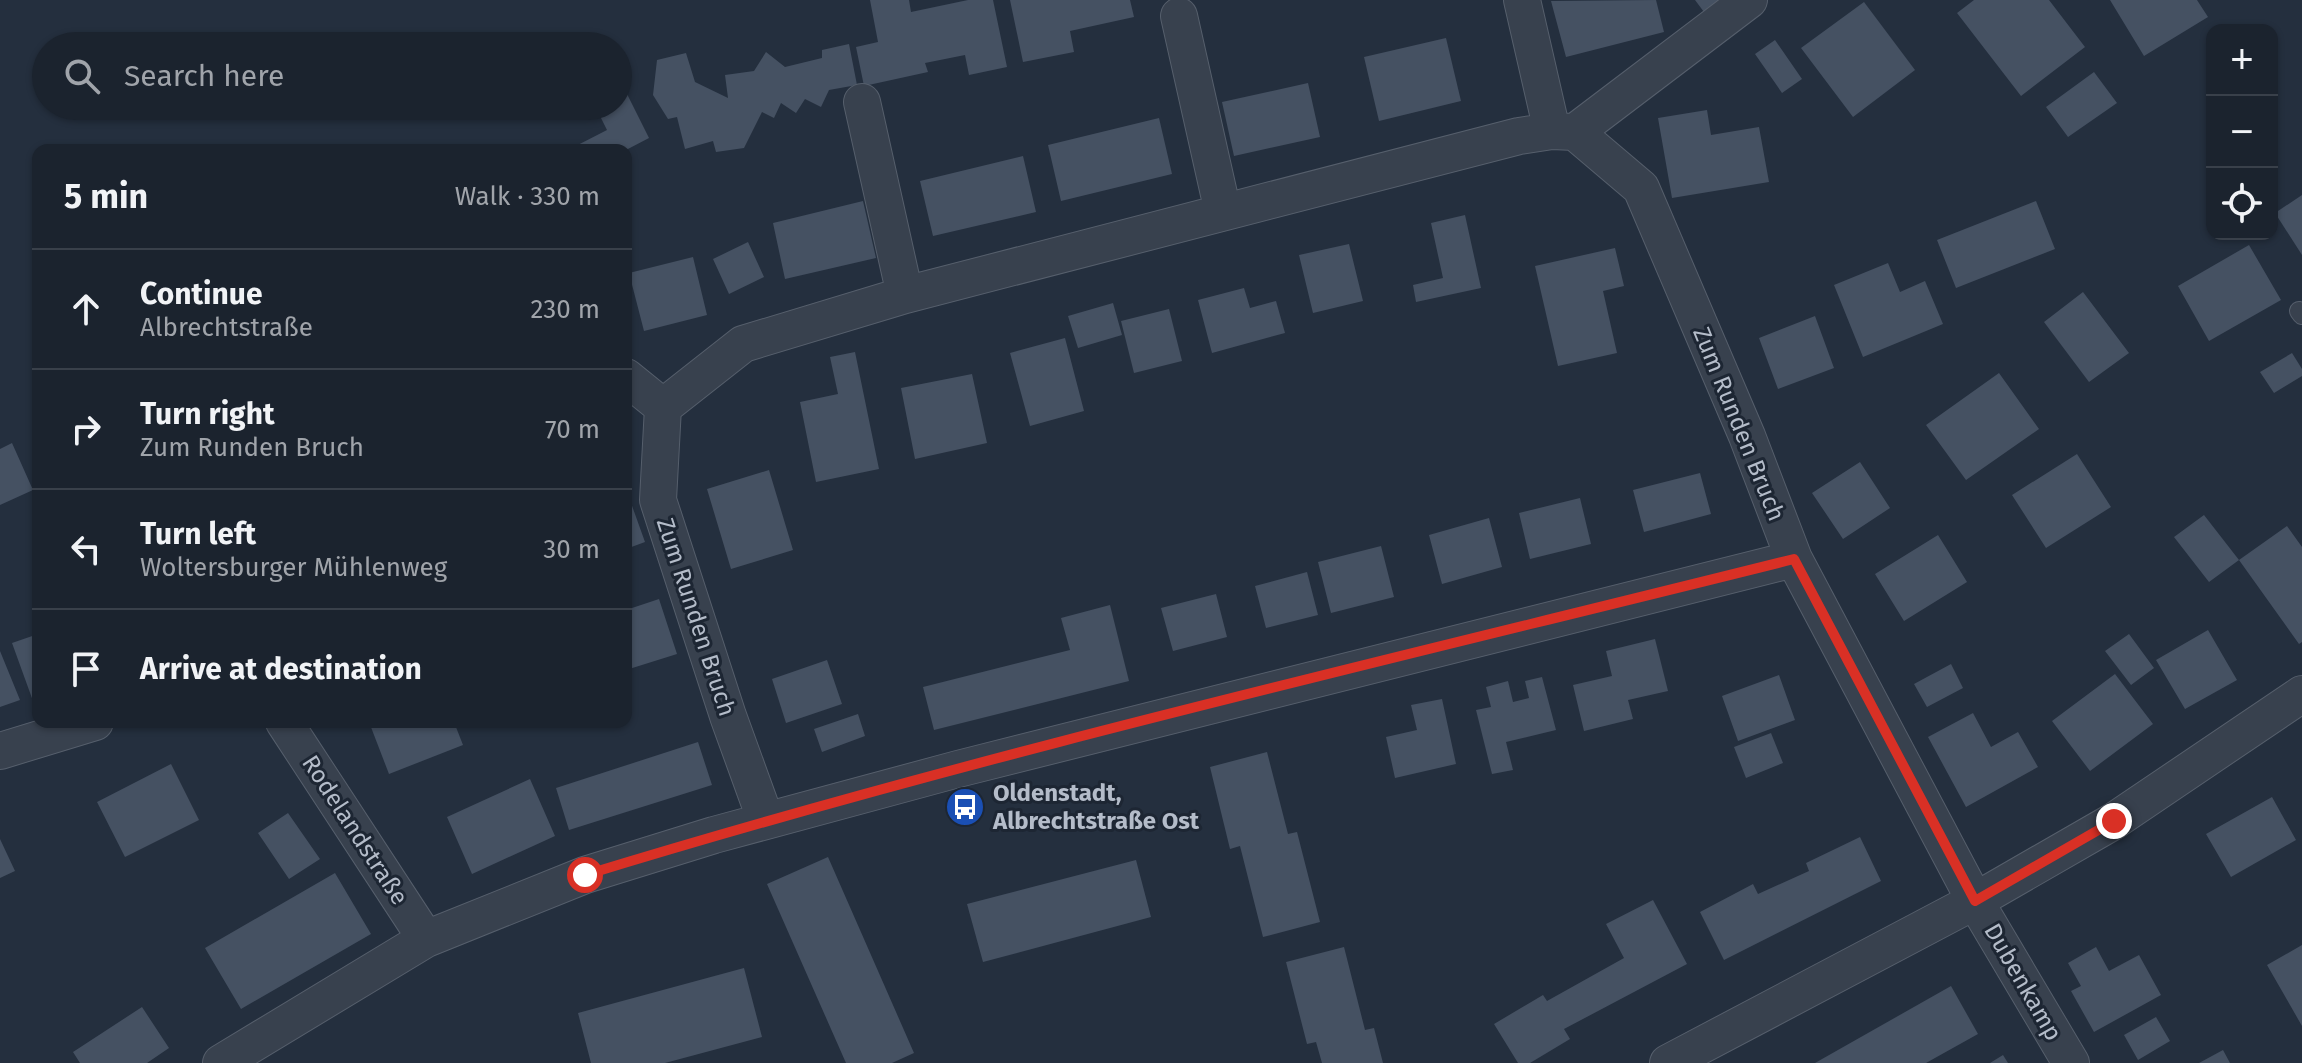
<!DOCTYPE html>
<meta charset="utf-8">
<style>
body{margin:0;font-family:"Fira Sans",sans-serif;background:#282f3a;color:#f1f3f6}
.controls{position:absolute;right:24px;top:24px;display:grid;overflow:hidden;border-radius:16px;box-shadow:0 2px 6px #0004}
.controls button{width:72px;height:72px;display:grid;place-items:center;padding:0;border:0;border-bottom:2px solid #39404a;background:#1b232e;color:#f1f3f6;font:40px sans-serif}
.stop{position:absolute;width:24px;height:24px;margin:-18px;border:6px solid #d93025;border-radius:50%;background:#fff}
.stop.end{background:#d93025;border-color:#fff;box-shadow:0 2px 8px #0008}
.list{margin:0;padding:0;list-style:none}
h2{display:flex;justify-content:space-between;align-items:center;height:104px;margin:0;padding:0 32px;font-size:34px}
h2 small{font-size:26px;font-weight:400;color:#a0a4aa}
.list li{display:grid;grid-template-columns:52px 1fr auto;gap:24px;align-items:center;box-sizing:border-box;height:120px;padding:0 32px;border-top:2px solid #39404a}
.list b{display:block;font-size:30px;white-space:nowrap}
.list p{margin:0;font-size:26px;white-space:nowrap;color:#a0a4aa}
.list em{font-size:26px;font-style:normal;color:#a0a4aa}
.icon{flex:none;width:44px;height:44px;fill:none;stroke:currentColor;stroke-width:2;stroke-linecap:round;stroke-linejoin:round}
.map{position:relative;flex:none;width:2302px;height:1063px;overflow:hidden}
.search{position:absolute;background:#1b232e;box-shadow:0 2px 6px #0004;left:32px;top:32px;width:600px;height:88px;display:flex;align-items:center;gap:20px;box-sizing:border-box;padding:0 28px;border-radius:44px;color:#a0a4aa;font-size:30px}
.panel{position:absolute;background:#1b232e;box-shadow:0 2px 6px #0004;left:32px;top:144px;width:600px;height:584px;border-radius:16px}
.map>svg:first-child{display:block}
</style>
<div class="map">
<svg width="2302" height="1063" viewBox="0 0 2302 1063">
<rect width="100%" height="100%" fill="#242f3e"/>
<path fill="#455162" d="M870 0H909L911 12 968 0H993L1007 67 969 75 965 55 925 63 928 72 864 86 856 47 878 42Z
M1010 0H1130L1134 17 1070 31 1074 52 1023 62Z
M1656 0 1664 32 1566 57 1551 1Z
M1695 0H1721L1704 12Z
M1974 0H2049L2085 47 2021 96 1957 13Z
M2110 0H2197L2208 17 2144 56Z
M1864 2 1915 70 1853 117 1801 48Z
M1446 38 1461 101 1379 121 1364 57Z
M1775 40 1802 79 1782 93 1755 54Z
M849 44 857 85 829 90 821 107 805 99 796 113 781 103 774 118 762 112 744 148 716 152 713 141 685 149 677 117 668 119 653 95 657 60 686 53 695 82 728 98 725 75 754 71 766 52 785 67 822 58V50Z
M2094 72 2117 103 2068 137 2046 107Z
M1308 83 1320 137 1234 156 1222 102Z
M624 88 649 138 626 150H568L607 130 595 106H618V91Z
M1707 110 1711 135 1759 127 1769 182 1672 198 1658 118Z
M1159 118 1172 174 1061 201 1048 145Z
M1023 156 1036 212 933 236 920 181Z
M2302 195V255L2275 213Z
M863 201 876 258 785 279 773 223Z
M2036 201 2055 249 1956 288 1937 240Z
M1465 215 1481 288 1416 302 1413 285 1443 278 1431 223Z
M748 242 764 277 729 294 713 259Z
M1349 244 1363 301 1313 313 1299 255Z
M2249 245 2281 300 2209 341 2178 286Z
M1615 248 1624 286 1603 291 1617 353 1558 366 1535 266Z
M693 257 707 315 644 331 629 273Z
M1888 263 1900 292 1925 281 1943 324 1863 357 1834 285Z
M1244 288 1250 308 1276 301 1285 333 1212 353 1198 300Z
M2083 292 2129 353 2089 382 2044 322Z
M1113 303 1122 335 1078 348 1068 316Z
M1169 309 1182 361 1134 373 1121 321Z
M1815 316 1834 368 1778 389 1759 338Z
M1065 338 1084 411 1030 426 1010 353Z
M855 352 879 469 816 482 800 402 838 394 830 357Z
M2292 353 2302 369V376L2274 393 2260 372Z
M1999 373 2039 429 1966 480 1926 425Z
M972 374 987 443 915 459 901 388Z
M12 443 33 490 0 505V449Z
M2077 454 2111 507 2046 548 2012 495Z
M1860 462 1890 508 1843 539 1812 493Z
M769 470 793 550 731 569 707 489Z
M1700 473 1711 514 1644 532 1633 490Z
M626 489 645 542 626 549Z
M1580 498 1591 544 1530 559 1519 513Z
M2204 515 2239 560 2209 582 2174 537Z
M1489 518 1502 567 1442 584 1429 535Z
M2287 526 2302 547V642L2299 644 2239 560Z
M1938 535 1967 582 1904 621 1875 574Z
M1381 546 1394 597 1331 613 1318 562Z
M1307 572 1318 615 1266 628 1255 586Z
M1216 594 1227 637 1173 651 1161 608Z
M659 599 677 654 626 670V610Z
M1110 605 1129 681 934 730 923 687 1070 650 1061 618Z
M2208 630 2237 680 2185 709 2156 660Z
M38 634V699L33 701 12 643Z
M2129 634 2154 668 2131 685 2105 651Z
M1655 639 1668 691 1628 700 1633 719 1584 731 1573 685 1612 676 1606 651Z
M0 651 20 700 0 707Z
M827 660 842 704 786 723 772 679Z
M1951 664 1963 688 1927 707 1914 684Z
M2115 674 2153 724 2090 771 2052 721Z
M1779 675 1795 720 1738 741 1722 696Z
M1542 677 1556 730 1506 742 1513 770 1492 774 1476 710 1491 707 1486 687 1508 681 1513 702 1529 698 1525 681Z
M1442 699 1456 764 1395 778 1386 737 1417 730 1411 705Z
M1973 713 1991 747 2018 732 2038 767 1966 807 1928 737Z
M858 714 865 736 822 752 814 729Z
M369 722H454L463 745 389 774Z
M1771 733 1783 763 1746 778 1734 747Z
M698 742 712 785 569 830 556 788Z
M1267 752 1288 834 1297 832 1320 922 1263 937 1240 846 1230 849 1210 767Z
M171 764 199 820 125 857 97 802Z
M530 779 555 836 472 874 447 817Z
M2272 797 2296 840 2231 877 2206 834Z
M288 813 320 859 289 879 258 833Z
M1860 837 1881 881 1724 960 1700 912 1753 884 1758 894 1809 871 1806 863Z
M0 839 15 871 0 878Z
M828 857 914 1053 892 1063H846L767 884Z
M1136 860 1151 917 983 962 967 904Z
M335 873 371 934 241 1009 205 948Z
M1653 900 1687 964 1564 1029 1570 1039 1530 1063H1518L1494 1024 1543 995 1547 1001 1624 958 1606 924Z
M2302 945V1026L2267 965Z
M1344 947 1365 1030 1374 1028 1383 1063H1322L1316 1042 1307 1044 1286 962Z
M2096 947 2109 971 2139 955 2161 995 2094 1032 2071 991 2081 986 2068 963Z
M744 968 762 1037 665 1063H591L578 1013Z
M1951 986 1978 1034 1926 1063H1815Z
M142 1007 169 1048 147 1063H80L73 1052Z
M2156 1017 2170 1041 2138 1060 2124 1035Z
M2223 1050 2230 1063H2199Z
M2003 1055 2008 1063H1990Z"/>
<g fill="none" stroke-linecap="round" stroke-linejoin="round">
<defs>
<path id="lane" d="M2299 311 2302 315"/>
<path id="street" d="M1522 0 1552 131
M1179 16 1223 212
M862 102 905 295
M1575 132 1749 0
M626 377 663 407
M284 722 426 939
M0 751 95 722
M766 821 728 716 658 500 663 407 743 344 905 295 1519 136 1552 131 1575 132 1641 188 1747 436 1794 559 1975 901 2071 1063
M221 1063 426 939 585 875 714 835 958 769 1794 559
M1668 1063 1975 901 2114 821 2302 694"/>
</defs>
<use href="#lane" stroke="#565f6c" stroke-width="20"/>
<use href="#street" stroke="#565f6c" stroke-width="38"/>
<use href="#lane" stroke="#38414e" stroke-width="18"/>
<use href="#street" stroke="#38414e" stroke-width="36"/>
</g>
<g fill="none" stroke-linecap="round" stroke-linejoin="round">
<path stroke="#d93025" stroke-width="10" d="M585 875C983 753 1390 660 1794 559L1975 901 2114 821"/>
</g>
<defs>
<symbol id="bus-disc" viewBox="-11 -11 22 22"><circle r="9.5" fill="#1a4fb4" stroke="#1d2633"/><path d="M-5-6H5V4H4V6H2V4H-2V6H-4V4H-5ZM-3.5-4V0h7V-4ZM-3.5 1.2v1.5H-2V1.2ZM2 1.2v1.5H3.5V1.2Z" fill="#fff"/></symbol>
</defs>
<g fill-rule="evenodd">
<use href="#bus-disc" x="943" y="785" width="44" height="44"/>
</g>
<g text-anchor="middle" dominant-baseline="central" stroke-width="6" stroke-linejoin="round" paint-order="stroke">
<g font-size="24" fill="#b4bcc9" stroke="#1d2633">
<text transform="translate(1739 424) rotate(68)">Zum Runden Bruch</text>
<text transform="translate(696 617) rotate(72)">Zum Runden Bruch</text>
<text transform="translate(355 830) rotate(57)">Rodelandstraße</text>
<text transform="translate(2023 982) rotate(60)">Dubenkamp</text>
</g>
<g font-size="24" font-weight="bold" fill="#b4bcc9" stroke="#1d2633" text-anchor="start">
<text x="993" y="793">Oldenstadt,<tspan x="993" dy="28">Albrechtstraße Ost</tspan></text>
</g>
</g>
</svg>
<div class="controls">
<button>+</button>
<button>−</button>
<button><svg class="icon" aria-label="locate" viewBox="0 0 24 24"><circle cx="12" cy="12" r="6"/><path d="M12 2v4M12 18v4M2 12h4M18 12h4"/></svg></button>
</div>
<div class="stop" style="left:585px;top:875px"></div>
<div class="stop end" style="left:2114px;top:821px"></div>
<div class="search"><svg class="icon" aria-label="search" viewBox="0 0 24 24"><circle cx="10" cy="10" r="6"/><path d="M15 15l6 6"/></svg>Search here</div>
<section class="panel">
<h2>5 min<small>Walk · 330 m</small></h2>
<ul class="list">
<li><svg class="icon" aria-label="ahead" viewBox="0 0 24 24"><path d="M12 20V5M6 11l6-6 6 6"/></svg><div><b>Continue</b><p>Albrechtstraße</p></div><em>230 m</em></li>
<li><svg class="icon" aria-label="right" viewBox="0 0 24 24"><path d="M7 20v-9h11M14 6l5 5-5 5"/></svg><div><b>Turn right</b><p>Zum Runden Bruch</p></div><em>70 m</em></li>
<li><svg class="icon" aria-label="left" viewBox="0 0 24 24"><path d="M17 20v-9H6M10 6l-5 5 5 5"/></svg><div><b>Turn left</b><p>Woltersburger Mühlenweg</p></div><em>30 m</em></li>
<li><svg class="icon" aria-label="arrive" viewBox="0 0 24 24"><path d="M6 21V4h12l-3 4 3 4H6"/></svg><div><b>Arrive at destination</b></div></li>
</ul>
</section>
</div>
